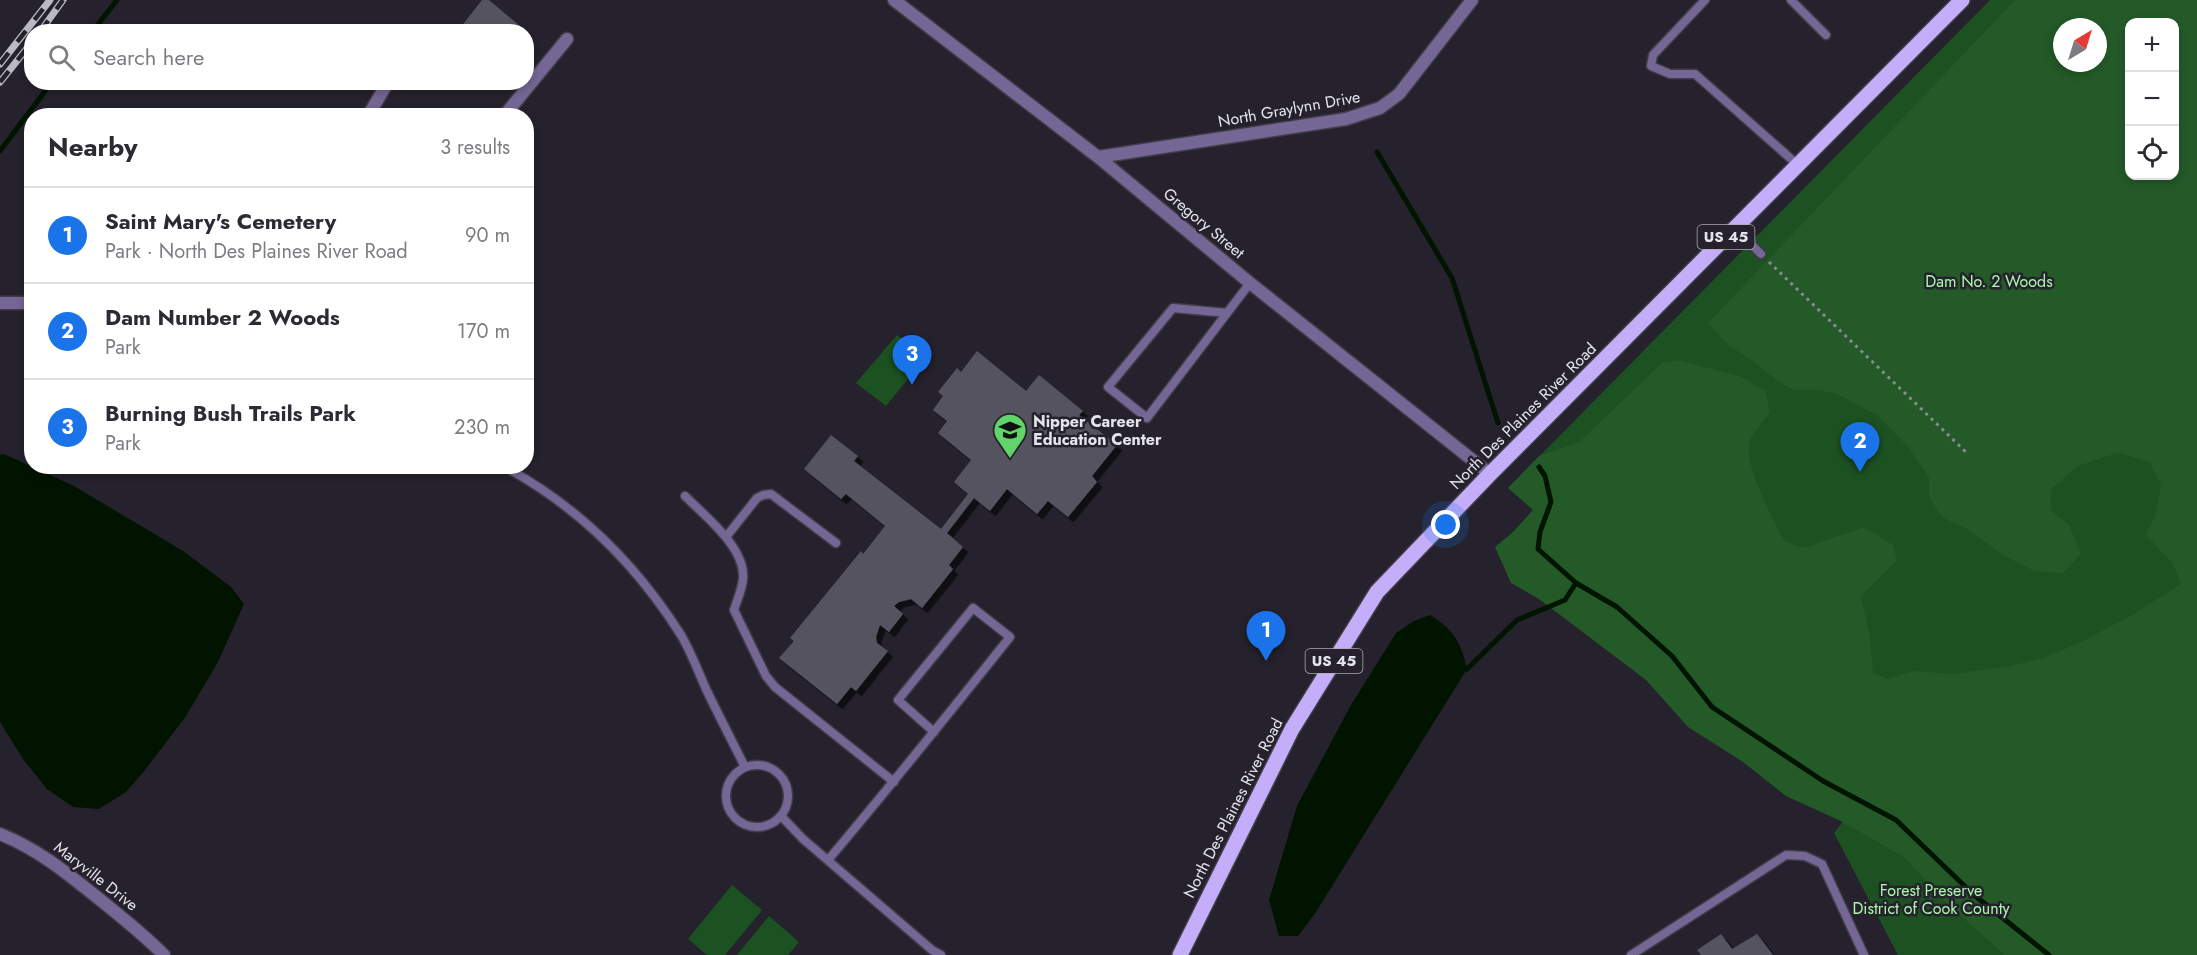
<!DOCTYPE html>
<meta charset="utf-8">
<style>
body{margin:0;font-family:Jost,sans-serif;background:#f7f7f7;color:#2b2b33}
.controls{position:absolute;right:18px;top:18px;display:grid;overflow:hidden;border-radius:12px;box-shadow:0 3px 9px #0003}
.controls button{width:54px;height:54px;display:grid;place-items:center;padding:0;border:0;border-bottom:2px solid #e1e1e2;background:#fff;color:#2b2b33;font:30px sans-serif}
.compass{position:absolute;left:2053px;top:18px;width:54px;height:54px;border-radius:50%;background:#fff;box-shadow:0 3px 9px #0003;rotate:38deg}
.you{position:absolute;left:1446px;top:525px;width:21px;height:21px;margin:-15px;border:4px solid #fff;border-radius:50%;background:#1a73e8;box-shadow:0 0 0 9px #1a73e833}
.badge{display:grid;place-items:center;width:39px;height:39px;border-radius:50%;background:#1a73e8;color:#fff;font-size:20px;font-weight:700}
.pin{position:absolute;translate:-50% -50px;filter:drop-shadow(0 2px 3px #0008)}
.pin::after{content:'';position:absolute;top:32px;width:21px;height:18px;background:inherit;clip-path:polygon(0 0,100% 0,50% 100%)}
.list{margin:0;padding:0;list-style:none}
h2{display:flex;justify-content:space-between;align-items:center;height:78px;margin:0;padding:0 24px;font-size:26px}
h2 small{font-size:20px;font-weight:400;color:#7c7c81}
.list li{display:grid;grid-template-columns:39px 1fr auto;gap:18px;align-items:center;box-sizing:border-box;height:96px;padding:0 24px;border-top:2px solid #e1e1e2}
.list b{display:block;font-size:22px;white-space:nowrap}
.list p{margin:0;font-size:20px;white-space:nowrap;color:#7c7c81}
.list em{font-size:20px;font-style:normal;color:#7c7c81}
.icon{flex:none;width:33px;height:33px;fill:none;stroke:currentColor;stroke-width:2;stroke-linecap:round;stroke-linejoin:round}
.map{position:relative;flex:none;width:2197px;height:955px;overflow:hidden}
.search{position:absolute;background:#fff;box-shadow:0 3px 9px #0003;left:24px;top:24px;width:510px;height:66px;display:flex;align-items:center;gap:15px;box-sizing:border-box;padding:0 21px;border-radius:24px;color:#7c7c81;font-size:22px}
.panel{position:absolute;background:#fff;box-shadow:0 3px 9px #0003;left:24px;top:108px;width:510px;height:366px;border-radius:24px}
.map>svg:first-child{display:block}
</style>
<div class="map">
<svg width="2197" height="955" viewBox="0 0 2197 955">
<defs>
<filter id="shadow"><feDropShadow dx="5.5" dy="5.5" stdDeviation="0" flood-color="#0009"/></filter>
</defs>
<rect width="100%" height="100%" fill="#25222d"/>
<path fill="#1c5121" fill-rule="evenodd" d="M1990 0H2197V955H1898L1834 833 1873 784 1508 488ZM2130 22H2174V176H2130ZM2062 27H2098V63H2062Z
M897 335 925 358 886 406 856 383Z
M732 885 762 910 725 955H707L688 939Z
M769 916 799 942 788 955H737Z"/>
<path fill="#235a28" fill-rule="evenodd" d="M2015 0H2197V955H2005L1944 901 1905 858 1843 822 1786 796 1743 762 1688 727 1646 680 1539 599 1511 583 1495 547 1512 533 1533 510 1508 488 1539 456 1579 442 1662 363 1678 360 1742 377 1765 391 1770 412C1765 420 1751 435 1749 443 1744 464 1774 522 1784 541L1804 548 1865 527 1893 545 1897 560 1861 597 1870 637 1873 673 1887 679 1915 671 1953 674 2010 666 2043 658 2079 643 2132 615 2181 584 2173 564 2145 534 2155 517 2161 485 2150 462 2117 453 2078 466 2051 489V511L2069 525 2081 554 2063 573 2034 571 2003 555 1966 528 1943 518 1929 497V477L1907 446 1878 416 1837 394 1818 390H1793L1780 383 1753 361 1728 345 1708 323ZM2130 22H2174V176H2130ZM2062 27H2098V63H2062Z"/>
<path fill="#001400" d="M4 454 74 486 183 551 231 587 244 604 218 662 186 716 145 770 126 792 99 809 73 807 47 789 23 759 0 722V455Z
M1430 615C1454 630 1461 642 1467 669L1316 912 1298 936H1279L1269 900 1297 806 1351 705 1396 633 1414 621Z"/>
<g fill="none" stroke-linecap="round" stroke-linejoin="round">
<path stroke="#001400" stroke-width="5" d="M92 32 117 0
M0 151 52 82
M1377 152 1452 278 1498 423
M1539 467 1545 476 1551 502 1540 532 1538 549 1576 583 1617 607 1672 656 1712 707 1823 781 1896 820 1974 895 2049 955
M1467 669 1517 620 1565 600 1576 583"/>
</g>
<path fill="#565360" filter="url(#shadow)" d="M482 0H489L527 32H457Z
M977 351 1026 391 1039 375 1083 411 1079 415 1117 445 1092 476 1097 482 1068 517 1048 501 1037 514 1007 489 990 511 974 498 947 533 963 547 949 565 953 569 922 608 911 599 899 602 894 606 903 614 889 632 880 625 876 637 877 643 888 651 856 691 851 687 837 704 779 658 794 641 790 638 861 551 863 554 885 526 846 494 841 499 804 469 831 435 858 456 854 461 941 529 968 494 954 482 971 460 938 433 947 421 933 410 943 396 938 392 957 368 961 372Z
M1721 934 1732 949 1757 934 1773 955H1701L1697 950Z"/>
<g fill="none" stroke-linecap="round" stroke-linejoin="round">
<defs>
<path id="lane" d="M1705 0 1653 55 1651 66 1670 74H1695L1798 165
M1791 0 1826 35
M1735 228 1761 254
M1227 313 1173 308 1108 387 1147 418 1250 283
M503 466C578 506 636 564 681 635 691 652 698 671 706 689 719 716 732 741 745 767
M685 496C705 516 746 548 743 579 742 590 737 600 734 610L766 676 775 687 894 782
M726 537 757 498 763 495 771 494 836 543
M726 796a31 31 0 1 1 62 0a31 31 0 1 1-62 0Z
M781 816 803 839 932 950 941 955
M828 860C890 787 950 712 1010 637L973 608 898 700 934 732
M1631 955 1786 855 1805 856 1822 864 1864 955"/>
<path id="street" d="M894 0 1098 157 1250 283 1490 474
M368 116 388 82
M504 116 567 39
M1098 157 1346 119 1380 108 1399 94 1472 0
M0 303H32
M0 834C37 849 63 870 93 894 118 914 142 933 164 955"/>
<path id="primary" d="M1180 955 1292 729 1377 592 1490 474 1962 0"/>
</defs>
<use href="#lane" stroke="#403d48" stroke-width="11"/>
<use href="#street" stroke="#403d48" stroke-width="15"/>
<use href="#primary" stroke="#403d48" stroke-width="18"/>
<path stroke="#8b8992" stroke-width="3" stroke-dasharray="3 4.5" stroke-linecap="butt" d="M1769 262 1968 454"/>
<use href="#lane" stroke="#746795" stroke-width="8"/>
<use href="#street" stroke="#746795" stroke-width="12"/>
<use href="#primary" stroke="#c4aef9" stroke-width="15"/>
<defs>
<path id="rail" d="M40 32 63 0
M0 64 50 0
M0 82 32 42"/>
</defs>
<use href="#rail" stroke="#bbbac2" stroke-width="7"/>
<use href="#rail" stroke="#25222d" stroke-width="4.5" stroke-dasharray="14" stroke-linecap="butt"/>
</g>
<defs>
<symbol id="school-pin" viewBox="-11 -11 22 30"><path d="M0 17L-7.5 6A9.5 9.5 0 1 1 7.5 6Z" fill="#60d56a" stroke="#25222d"/><path d="M0-5L7-2L0 1L-7-2ZM-4 1L0 2.5L4 1V4Q0 6-4 4Z" fill="#111"/></symbol>
</defs>
<g fill-rule="evenodd">
<use href="#school-pin" x="991" y="411" width="38" height="52"/>
</g>
<g text-anchor="middle" dominant-baseline="central" stroke-width="5" stroke-linejoin="round" paint-order="stroke">
<g fill="#25222d" stroke="#abaab2" stroke-width="1.5">
<rect x="1697.5" y="225" width="57" height="24" rx="4.5"/>
<rect x="1305.5" y="649" width="57" height="24" rx="4.5"/>
</g>
<g font-size="15" font-weight="bold" fill="#e5e4eb">
<text x="1726" y="237">US 45</text>
<text x="1334" y="661">US 45</text>
</g>
<g font-size="16" fill="#e5e4eb" stroke="#25222d">
<text transform="translate(1289 109) rotate(-10)">North Graylynn Drive</text>
<text transform="translate(1204 223) rotate(40)">Gregory Street</text>
<text transform="translate(1523 416) rotate(-45)">North Des Plaines River Road</text>
<text transform="translate(1233 808) rotate(-63)">North Des Plaines River Road</text>
<text transform="translate(96 876) rotate(38)">Maryville Drive</text>
</g>
<g font-size="16" fill="#aaf8ac" stroke="#25222d">
<text x="1989" y="281">Dam No. 2 Woods</text>
<text x="1931" y="890">Forest Preserve<tspan x="1931" dy="18">District of Cook County</tspan></text>
</g>
<g font-size="16" font-weight="bold" fill="#e5e4eb" stroke="#25222d" text-anchor="start">
<text x="1033" y="421">Nipper Career<tspan x="1033" dy="18">Education Center</tspan></text>
</g>
</g>
</svg>
<div class="controls">
<button>+</button>
<button>−</button>
<button><svg class="icon" aria-label="locate" viewBox="0 0 24 24"><circle cx="12" cy="12" r="6"/><path d="M12 2v4M12 18v4M2 12h4M18 12h4"/></svg></button>
</div>
<svg class="compass" viewBox="-18 -18 36 36"><path d="M0-13l5 13h-10z" fill="#e53935"/><path d="M0 13l5-13h-10z" fill="#7c7c81"/></svg>
<div class="you"></div>
<div class="pin badge" style="left:1266px;top:661px">1</div>
<div class="pin badge" style="left:1860px;top:472px">2</div>
<div class="pin badge" style="left:912px;top:385px">3</div>
<div class="search"><svg class="icon" aria-label="search" viewBox="0 0 24 24"><circle cx="10" cy="10" r="6"/><path d="M15 15l6 6"/></svg>Search here</div>
<section class="panel">
<h2>Nearby<small>3 results</small></h2>
<ul class="list">
<li><span class="badge">1</span><div><b>Saint Mary's Cemetery</b><p>Park · North Des Plaines River Road</p></div><em>90 m</em></li>
<li><span class="badge">2</span><div><b>Dam Number 2 Woods</b><p>Park</p></div><em>170 m</em></li>
<li><span class="badge">3</span><div><b>Burning Bush Trails Park</b><p>Park</p></div><em>230 m</em></li>
</ul>
</section>
</div>
